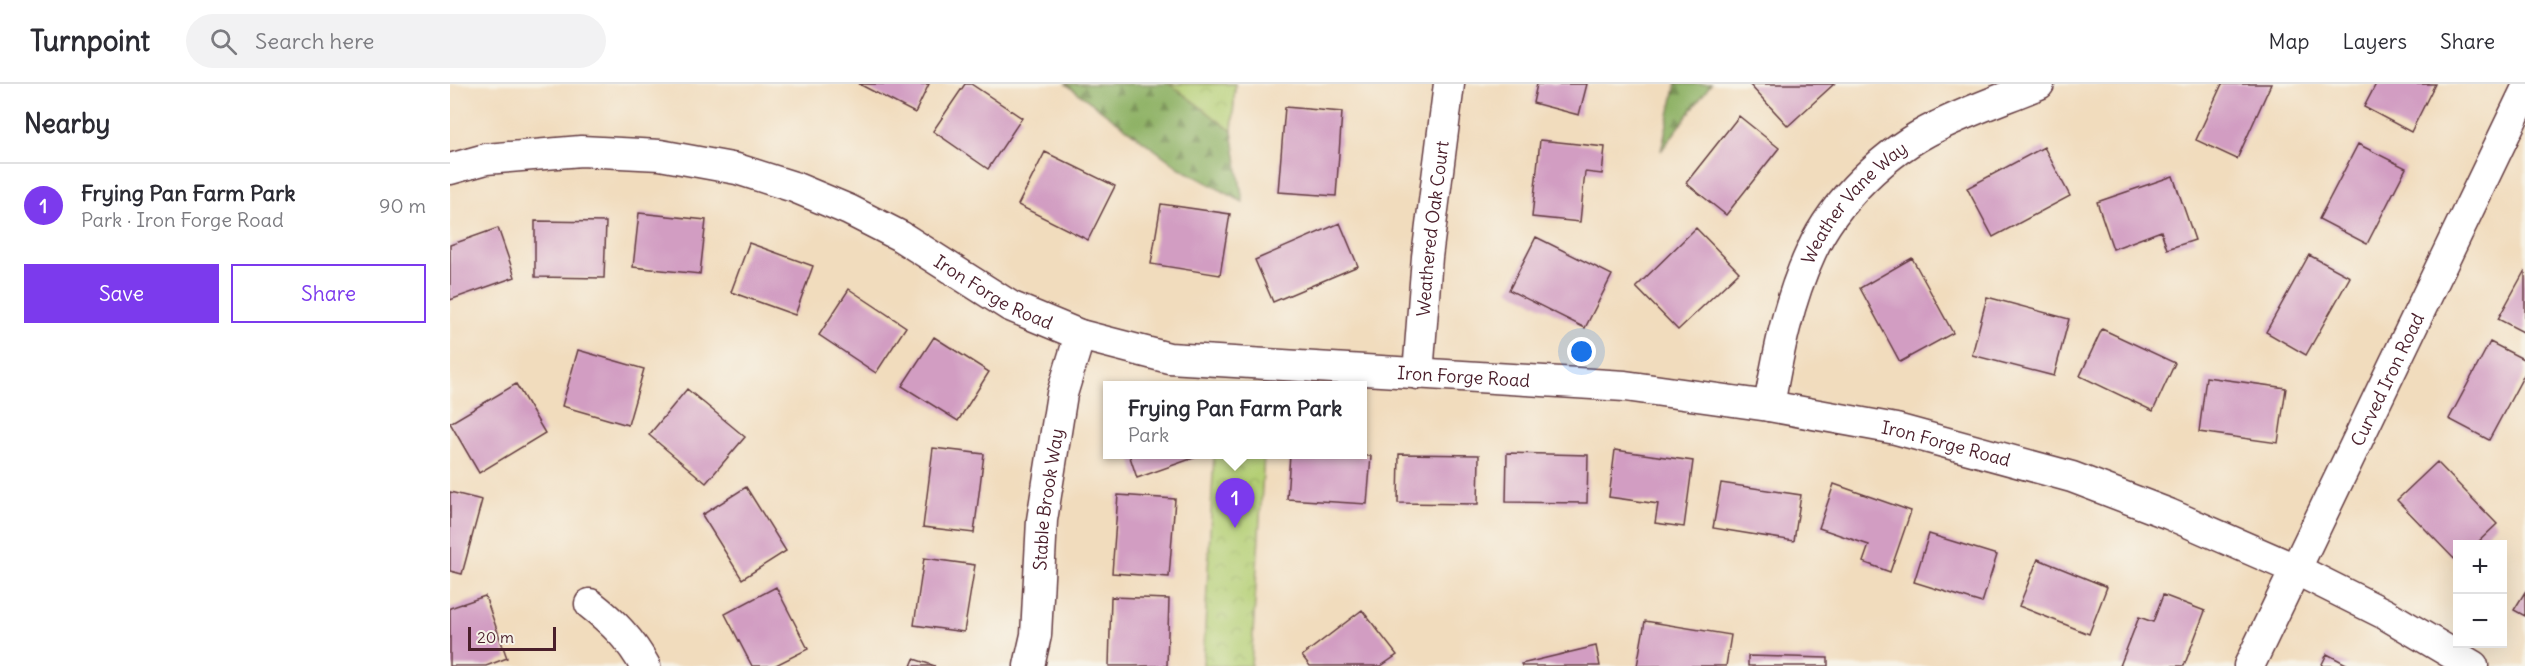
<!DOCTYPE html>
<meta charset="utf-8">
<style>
body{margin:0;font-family:Delius,sans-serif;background:#f2f2f3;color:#2b2b33}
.controls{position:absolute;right:18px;bottom:18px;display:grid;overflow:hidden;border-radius:0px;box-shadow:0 6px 24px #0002}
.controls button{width:54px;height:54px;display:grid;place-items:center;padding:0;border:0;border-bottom:2px solid #e1e1e2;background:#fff;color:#2b2b33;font:30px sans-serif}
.scale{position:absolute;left:18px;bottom:15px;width:88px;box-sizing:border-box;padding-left:6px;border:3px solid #4a1f2b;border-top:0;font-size:16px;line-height:21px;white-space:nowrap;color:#4a1f2b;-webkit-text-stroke:4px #f7f3e8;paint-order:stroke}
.you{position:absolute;left:1132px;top:268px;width:21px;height:21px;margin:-15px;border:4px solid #fff;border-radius:50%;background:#1a73e8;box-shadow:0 0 0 9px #1a73e833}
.badge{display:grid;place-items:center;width:39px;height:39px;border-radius:50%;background:#7c3aed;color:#fff;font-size:20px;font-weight:700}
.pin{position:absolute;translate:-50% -50px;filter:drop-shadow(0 2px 3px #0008)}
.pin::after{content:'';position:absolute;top:32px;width:21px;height:18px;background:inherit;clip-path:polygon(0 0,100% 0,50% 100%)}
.popup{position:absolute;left:653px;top:297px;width:264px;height:78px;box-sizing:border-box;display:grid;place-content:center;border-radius:0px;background:#fff;filter:drop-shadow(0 2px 4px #0005);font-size:20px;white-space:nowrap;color:#7c7c81}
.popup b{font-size:22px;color:#2b2b33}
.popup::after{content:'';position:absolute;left:50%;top:100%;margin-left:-12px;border:12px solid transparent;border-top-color:#fff}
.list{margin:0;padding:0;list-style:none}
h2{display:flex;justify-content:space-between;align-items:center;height:78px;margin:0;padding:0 24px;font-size:26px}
h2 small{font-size:20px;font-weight:400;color:#7c7c81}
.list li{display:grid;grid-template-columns:39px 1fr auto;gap:18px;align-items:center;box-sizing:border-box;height:84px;padding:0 24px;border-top:2px solid #e1e1e2}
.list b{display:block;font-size:22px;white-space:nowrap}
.list p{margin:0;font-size:20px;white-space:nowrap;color:#7c7c81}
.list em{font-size:20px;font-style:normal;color:#7c7c81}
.actions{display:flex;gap:12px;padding:18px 24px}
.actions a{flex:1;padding:14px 0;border:2px solid #7c3aed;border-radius:0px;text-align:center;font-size:21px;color:#7c3aed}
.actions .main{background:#7c3aed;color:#fff}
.icon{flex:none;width:33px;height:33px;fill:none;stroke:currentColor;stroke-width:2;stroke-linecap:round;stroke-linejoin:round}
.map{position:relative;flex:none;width:2075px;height:582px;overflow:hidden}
header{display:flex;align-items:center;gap:36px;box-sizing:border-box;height:84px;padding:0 30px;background:#fff;border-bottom:2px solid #e1e1e2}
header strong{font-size:28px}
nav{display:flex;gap:33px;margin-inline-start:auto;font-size:21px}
.search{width:420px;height:54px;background:#f2f2f3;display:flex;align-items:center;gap:15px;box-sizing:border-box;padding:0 21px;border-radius:33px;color:#7c7c81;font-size:22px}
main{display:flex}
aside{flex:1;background:#fff}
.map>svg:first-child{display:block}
</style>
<header>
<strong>Turnpoint</strong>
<div class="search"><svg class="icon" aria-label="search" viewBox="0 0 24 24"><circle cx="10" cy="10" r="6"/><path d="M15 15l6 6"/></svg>Search here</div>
<nav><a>Map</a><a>Layers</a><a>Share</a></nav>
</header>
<main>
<aside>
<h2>Nearby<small></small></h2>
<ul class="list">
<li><span class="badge">1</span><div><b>Frying Pan Farm Park</b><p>Park · Iron Forge Road</p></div><em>90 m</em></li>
</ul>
<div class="actions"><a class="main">Save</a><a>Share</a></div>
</aside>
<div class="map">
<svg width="2075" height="582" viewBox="0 0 2075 582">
<defs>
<pattern id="forest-firs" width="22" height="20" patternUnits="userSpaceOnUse" patternTransform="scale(1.5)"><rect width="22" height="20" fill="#8fb266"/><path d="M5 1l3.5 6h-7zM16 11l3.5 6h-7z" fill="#779054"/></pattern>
<pattern id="park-crowns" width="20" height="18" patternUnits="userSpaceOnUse" patternTransform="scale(1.5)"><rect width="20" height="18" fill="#b4cf75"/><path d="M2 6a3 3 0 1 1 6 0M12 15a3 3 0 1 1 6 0" fill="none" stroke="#9cb165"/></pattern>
</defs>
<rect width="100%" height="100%" fill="#f7f3e8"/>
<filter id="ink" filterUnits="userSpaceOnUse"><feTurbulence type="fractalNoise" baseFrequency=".0167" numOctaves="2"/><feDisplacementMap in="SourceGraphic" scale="12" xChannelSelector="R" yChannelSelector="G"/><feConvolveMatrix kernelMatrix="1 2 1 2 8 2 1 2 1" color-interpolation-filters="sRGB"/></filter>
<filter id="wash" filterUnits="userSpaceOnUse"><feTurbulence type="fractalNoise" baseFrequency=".008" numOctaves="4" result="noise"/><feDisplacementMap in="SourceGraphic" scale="24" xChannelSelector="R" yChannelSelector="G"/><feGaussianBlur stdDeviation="1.35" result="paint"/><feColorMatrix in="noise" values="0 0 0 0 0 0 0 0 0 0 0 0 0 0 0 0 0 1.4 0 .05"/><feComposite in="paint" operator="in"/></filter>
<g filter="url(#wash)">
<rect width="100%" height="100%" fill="#f1dcbd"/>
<path fill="url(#forest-firs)" stroke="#6c6848" stroke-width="1.5" d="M616 0H785L782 47 793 118 730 84Z
M1226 0H1261L1211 67Z"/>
<path fill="url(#park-crowns)" stroke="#7f7750" stroke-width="1.5" d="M719 0H785L782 47 727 5Z
M764 371H814L801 582H753Z"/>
<g id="blocks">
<path fill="#d29dc2" d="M409 0H479L465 29Z
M515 0H521L572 34 538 85 483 47Z
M1087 0H1137L1129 31 1083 19Z
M1299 0H1384L1338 42Z
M1772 0H1821L1787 75 1746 56Z
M1926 0H1985L1961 48 1914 23Z
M835 23 892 28 886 112 828 108Z
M1289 32 1329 64 1276 131 1236 99Z
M1090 56 1155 63 1152 90 1135 88 1130 138 1082 133Z
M1908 60 1956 84 1917 160 1869 135Z
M1594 63 1620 112 1543 153 1517 104Z
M595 68 665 102 638 156 568 121Z
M1723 92 1745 156 1717 165 1711 147 1663 165 1647 118Z
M711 120 780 130 770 191 701 180Z
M189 129 256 136 250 190 183 183Z
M85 137 156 138 154 194 85 193Z
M890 139 908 182 823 218 805 176Z
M48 144 65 193 0 216V161Z
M1246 144 1289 188 1228 246 1186 203Z
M1086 153 1162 191 1135 244 1059 206Z
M299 159 363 182 345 231 281 208Z
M1859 171 1900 193 1856 271 1816 248Z
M1462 174 1503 249 1450 278 1410 204Z
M2075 186V249L2048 235Z
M399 205 456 243 426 289 369 251Z
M1537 213 1619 235 1604 292 1522 271Z
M1652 245 1725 279 1703 327 1630 292Z
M484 253 539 288 508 337 452 302Z
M2040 258 2075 276V289L2039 356 1999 335Z
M128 266 194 285 178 341 112 322Z
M1756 293 1836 304 1828 359 1749 348Z
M66 300 95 349 29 389 0 339Z
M237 305 295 353 256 399 199 351Z
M483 364 534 370 524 449 473 443Z
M1165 366 1243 377 1234 443 1205 439 1208 420 1159 413Z
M1057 369 1138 371 1137 419 1056 418Z
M679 370H752V371L687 394Z
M840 370 921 372 917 420 837 415Z
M949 370 1029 371 1028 420 948 419Z
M1987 378 2047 440 2026 460H2008V479L1947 416Z
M1271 399 1351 411 1344 457 1263 444Z
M1384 400 1461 427 1440 488 1413 478 1419 461 1369 444Z
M296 403 336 467 292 495 252 431Z
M0 408 32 416 12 490 0 487Z
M668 411 725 415 719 493 662 489Z
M1479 450 1547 471 1532 519 1464 498Z
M474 474 525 481 514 548 464 541Z
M1588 475 1657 503 1639 550 1569 522Z
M326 503 358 565 324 582H302L275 530Z
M2075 508V532L2064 526Z
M1713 511 1755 527 1734 582H1670L1689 533 1703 538Z
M35 512 57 574 36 582H0V524Z
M661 513 719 515 717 582H659Z
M912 526 947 571 931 582H860L852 572Z
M1195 537 1281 551 1276 582H1187Z
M1146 562 1150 582H1072L1071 580Z
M1877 570 1900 582H1871Z
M1298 572 1378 574V582H1298Z
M464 575 485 582H461Z"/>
</g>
</g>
<g filter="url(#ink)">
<use href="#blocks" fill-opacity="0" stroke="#633b41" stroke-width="1.5"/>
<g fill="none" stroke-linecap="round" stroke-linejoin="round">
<defs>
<g id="minor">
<path id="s1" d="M0 85 36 75 131 67 210 71 287 85 344 103 399 126 450 152 560 222 630 251 719 274 1175 302 1319 322 1446 345 1622 393 1719 430 1845 485 1935 530 2023 582"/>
<path id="s2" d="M968 290 977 173 999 0"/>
<path id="s3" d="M1319 322C1328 270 1338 217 1361 168 1384 117 1437 66 1488 42 1520 26 1555 14 1589 0"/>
<path d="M140 520C163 538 181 556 195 582"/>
<path id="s4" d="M579 582 586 551 592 436 612 310 630 251"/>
<path id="s5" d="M1799 582 2075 8"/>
</g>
</defs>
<use href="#minor" stroke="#633b41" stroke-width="33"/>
<use href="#minor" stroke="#fff" stroke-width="30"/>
</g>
</g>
<g text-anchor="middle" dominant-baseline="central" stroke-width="6" stroke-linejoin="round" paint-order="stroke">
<g font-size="18" fill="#4a1f2b" stroke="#f7f3e8">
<text stroke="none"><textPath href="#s3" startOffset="226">Weather Vane Way</textPath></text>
<text stroke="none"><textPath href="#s2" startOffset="146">Weathered Oak Court</textPath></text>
<text stroke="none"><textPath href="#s1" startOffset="576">Iron Forge Road</textPath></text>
<text stroke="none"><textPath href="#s1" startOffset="1060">Iron Forge Road</textPath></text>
<text stroke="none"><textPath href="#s5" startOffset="318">Curved Iron Road</textPath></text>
<text stroke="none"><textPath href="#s1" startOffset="1548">Iron Forge Road</textPath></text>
<text stroke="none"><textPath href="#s4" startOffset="168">Stable Brook Way</textPath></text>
</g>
</g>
</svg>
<div class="controls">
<button>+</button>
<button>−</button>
</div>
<div class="scale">20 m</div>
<div class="you"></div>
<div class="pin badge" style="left:785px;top:444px">1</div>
<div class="popup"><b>Frying Pan Farm Park</b>Park</div>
</div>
</main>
